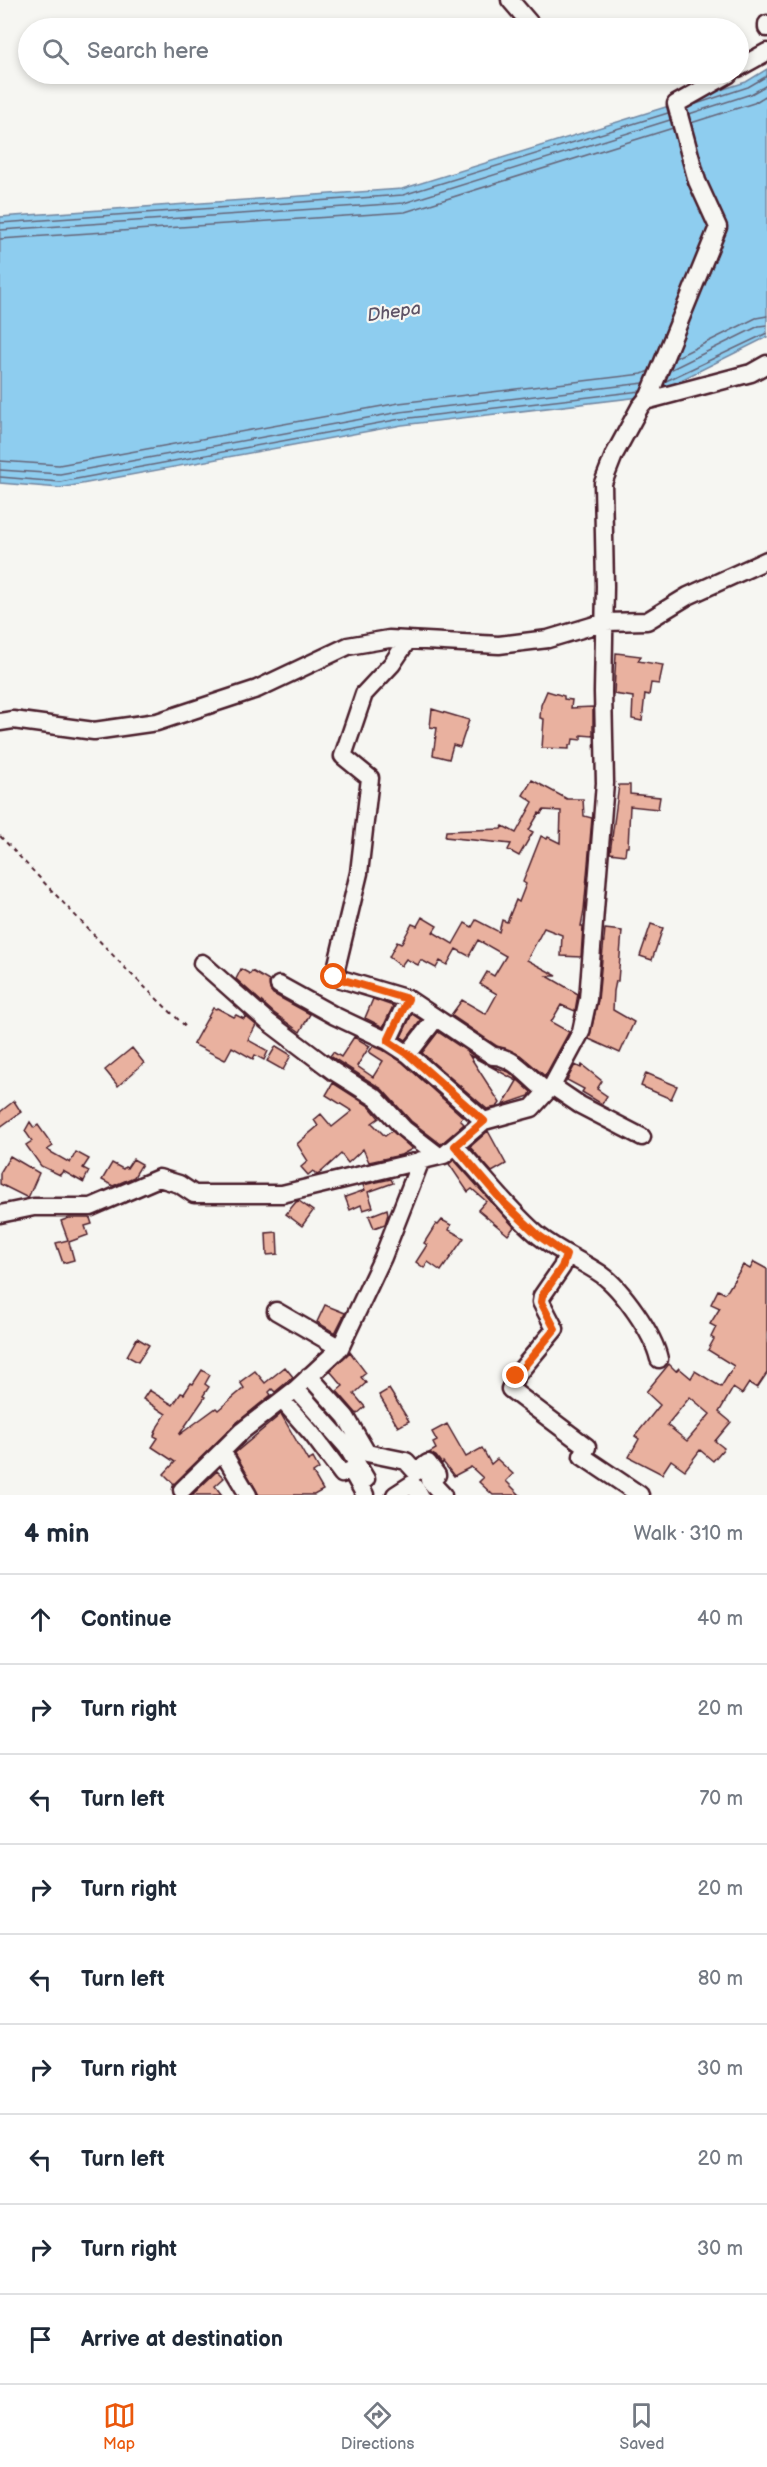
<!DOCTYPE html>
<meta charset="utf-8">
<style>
body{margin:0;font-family:"Balsamiq Sans",sans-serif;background:#f2f2f3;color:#1f2937}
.stop{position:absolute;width:18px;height:18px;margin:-14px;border:4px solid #ea580c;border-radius:50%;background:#fff}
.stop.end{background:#ea580c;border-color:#fff;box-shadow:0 2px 6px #0008}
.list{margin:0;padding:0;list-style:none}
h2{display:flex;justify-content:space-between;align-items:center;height:78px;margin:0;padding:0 24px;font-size:26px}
h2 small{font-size:20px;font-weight:400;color:#747a83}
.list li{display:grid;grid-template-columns:39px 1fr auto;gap:18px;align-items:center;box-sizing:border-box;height:90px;padding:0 24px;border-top:2px solid #e0e1e3}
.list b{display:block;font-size:22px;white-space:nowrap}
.list em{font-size:20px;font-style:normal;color:#747a83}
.icon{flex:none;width:33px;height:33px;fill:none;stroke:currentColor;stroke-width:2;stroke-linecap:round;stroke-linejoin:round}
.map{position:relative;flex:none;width:767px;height:1495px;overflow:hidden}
.search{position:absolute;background:#fff;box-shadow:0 3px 9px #0003;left:18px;right:18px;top:18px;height:66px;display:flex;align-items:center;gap:15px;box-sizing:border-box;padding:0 21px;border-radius:33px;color:#747a83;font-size:22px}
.sheet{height:888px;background:#fff}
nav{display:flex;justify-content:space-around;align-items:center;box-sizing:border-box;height:84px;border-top:2px solid #e0e1e3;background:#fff;font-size:16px;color:#747a83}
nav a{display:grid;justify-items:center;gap:3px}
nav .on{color:#ea580c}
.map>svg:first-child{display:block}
</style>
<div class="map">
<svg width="767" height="1495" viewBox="0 0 767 1495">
<rect width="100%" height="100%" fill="#f6f6f2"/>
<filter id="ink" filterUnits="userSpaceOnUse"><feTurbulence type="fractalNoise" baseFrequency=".0167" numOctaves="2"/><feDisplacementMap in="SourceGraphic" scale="12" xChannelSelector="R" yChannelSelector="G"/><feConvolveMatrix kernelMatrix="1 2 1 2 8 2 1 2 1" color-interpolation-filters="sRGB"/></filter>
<g filter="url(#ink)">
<path fill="#8ecdef" stroke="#7387a1" stroke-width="1.5" d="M767 69V337L649 396 402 425 60 488 0 483V217L402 189 746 82Z"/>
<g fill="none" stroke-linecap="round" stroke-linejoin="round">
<path stroke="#656579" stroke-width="1.5" d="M696 104 748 87 767 76
M689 114 751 94 767 85
M691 123 754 103 767 95
M0 223 403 195 668 113
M0 230 404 203 670 120
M0 239 405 212 673 128
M675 358 756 318 767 316
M670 370 759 326 767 325
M666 381 767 333
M0 461 59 465 399 403 642 374 649 371
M0 470 60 474 400 412 644 383
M0 477 60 482 401 419 641 391"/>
</g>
<path fill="#e9b19f" stroke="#4a1f2b" stroke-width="1.5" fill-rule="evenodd" d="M616 653 641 656 638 661 663 665 659 684 651 683 649 695 645 694 642 721 632 719 633 697 614 694Z
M547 691 564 696V699L572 700 571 708 593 707V736L581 735V740L573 739 572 745H569V749L542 748 544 719 540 718 541 705Z
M432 709 469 720 460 747 453 745 449 759 433 755 437 728 430 727Z
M532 780 567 799H583L584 816 592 818 584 910 581 926H583L581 957 561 956 562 935 544 928 527 960 557 976H547L578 994 575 1011 561 1005 551 1022 569 1032 545 1076 520 1055 497 1046 451 1015 462 1000 486 1014 497 994 480 984 487 972 494 976 506 956 478 940 469 956 456 949 447 965 440 961 436 968 423 961H420L418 965 406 959 401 966 389 957 397 942 401 944 412 924 417 926 422 917 437 926 433 932 453 944 465 923 472 927 476 920 499 932 502 920 507 922 516 900 519 902 526 884 523 882 541 836 547 839 548 837 560 843 561 811 543 810 541 814 539 813 529 830 533 832 519 856 508 850 511 844 445 837 446 831 501 829 503 826 516 833 533 802 523 795Z
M619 785H630V794L660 797 658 809 630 806 628 847H626L625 855 610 853Z
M651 924 663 928 652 960 640 956Z
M605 929 622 931 618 981H616L614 991 613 1010 634 1022 620 1053 589 1039 598 1000Z
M241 969 250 974 252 971 269 981 270 990 273 994 310 1014 300 1032 274 1013 236 979Z
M373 999 393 1006 383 1027 365 1018Z
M213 1008 216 1009 217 1008 234 1017 236 1015 244 1019 245 1016 256 1025 248 1040 268 1051 264 1060 255 1055 253 1059 232 1047 225 1060 193 1044Z
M412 1014 421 1020 406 1040 401 1037Z
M438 1032 486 1064 469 1055 500 1103 497 1107 487 1109 422 1053Z
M354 1037 370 1046 357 1066 373 1077 383 1061 369 1052 373 1046 383 1050 402 1062 463 1117 460 1120 464 1124 441 1144 411 1121 382 1089 330 1056 333 1052 341 1057Z
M276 1046 291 1055 283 1070 267 1061Z
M132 1048 144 1063 118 1086 105 1070Z
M488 1065 509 1072 531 1092 529 1096 503 1105 517 1081Z
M575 1065 581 1068 582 1065 602 1081 597 1089 607 1096 602 1104 582 1092 584 1089 567 1080Z
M646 1073 677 1086 671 1099 641 1086Z
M333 1083 369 1106 379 1118 372 1123 385 1136 392 1131 412 1149 401 1155 369 1162 363 1149 348 1163 341 1154 319 1174 317 1175 313 1171 308 1175 301 1167 308 1161 297 1144 318 1126 314 1120 321 1114 332 1127 352 1111 326 1095Z
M14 1101 21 1112 0 1127V1112Z
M30 1122 34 1128 38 1125 53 1146 47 1150 70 1163 76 1152 89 1159 83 1168 89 1171 84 1181 82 1180 84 1183 63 1171 60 1175 41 1166 26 1145 32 1141 25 1131Z
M488 1131 506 1164 492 1172 470 1147Z
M10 1156 39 1173 28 1198 0 1184V1173Z
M133 1159 142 1164 134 1177 113 1186 102 1180 112 1163 123 1169 125 1167 127 1168Z
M454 1160 514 1227 508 1235 478 1210 486 1201 472 1189 468 1192 449 1164Z
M391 1179 393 1183 368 1192 373 1207 363 1210 361 1205 350 1210 345 1197 365 1190 363 1185Z
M299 1201 313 1211 302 1226 286 1214 296 1202Z
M387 1209 388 1214 385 1224 374 1228 369 1216Z
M69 1218H90L92 1224 85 1226 88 1235 69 1242 74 1260 63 1263 56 1243 68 1240 61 1221Z
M442 1220 451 1225 449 1230 464 1238 441 1271 428 1262 424 1268 416 1262 427 1245 424 1243 436 1224 438 1225Z
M277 1232 278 1254 267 1255 266 1233Z
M754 1262 767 1269V1373L757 1388 749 1383 742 1394 733 1388 719 1412 731 1422 715 1441 724 1448 713 1461 700 1450 685 1470 671 1460 662 1474 629 1457 639 1439 635 1436 660 1405 646 1392 669 1364 676 1371 679 1368 691 1378 695 1371 721 1387 734 1366 708 1350 714 1339 711 1337 716 1327 710 1324 720 1308 711 1304 718 1290 724 1293 728 1290 743 1265 750 1269ZM690 1397 710 1414 687 1441 667 1425Z
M325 1305 345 1313 335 1333 317 1322Z
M137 1338 149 1345 138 1362 127 1356Z
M350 1352 366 1373 361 1377 366 1383 354 1394 365 1407 357 1414 337 1391 343 1386 330 1371Z
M285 1367 293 1377 275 1392 272 1389 269 1392 271 1395 235 1424 174 1484 164 1474 175 1462 152 1447 158 1438 154 1436 158 1426 166 1414 143 1399 149 1390 173 1405 181 1393 184 1394 191 1383 193 1384 202 1370 210 1375 205 1384 209 1387 203 1396 205 1397 179 1435 216 1408 218 1410 244 1388 240 1382 255 1371 265 1383Z
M389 1389 409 1421 398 1427 379 1395Z
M281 1414 308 1461 313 1458 319 1469 313 1473 323 1490 314 1495H259L235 1453Z
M447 1424 466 1457 482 1448 491 1464 497 1459 513 1474 506 1481 520 1495H493L479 1482 483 1478 471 1467 454 1476 443 1462 442 1464 436 1456 429 1453 436 1449 433 1443 437 1441 432 1432Z
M217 1471 224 1478 215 1486 222 1495H192Z"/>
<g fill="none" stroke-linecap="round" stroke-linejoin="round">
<defs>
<path id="minor" d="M510 0 534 28
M767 24V28
M738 68 767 52
M645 401 751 373 767 364
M408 640 392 664 364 694 343 756 370 778 359 873 334 977 408 999 493 1056C514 1056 529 1078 545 1090L552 1086 580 1105 642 1137
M0 722 13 720 94 731 157 722 257 689 348 646 389 639 499 645 548 639 605 622 647 621 688 596 767 560
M202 963 267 1021 333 1071 376 1098 404 1129 439 1156
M279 985 335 1016 388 1041 408 1054 484 1121
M388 1041 408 999
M408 1054 436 1018
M455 1146C483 1175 507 1209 539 1236 558 1251 580 1260 601 1274 622 1289 653 1333 659 1359
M0 1214 34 1207H91L159 1178 179 1184 194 1194H282L444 1155 484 1121 532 1108 552 1086 581 1032 588 999 605 783 603 692 605 586 603 483 614 455 640 407 649 396 718 227 697 181 676 104 729 74
M566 1255 562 1267 542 1296 541 1302 555 1329 516 1376 510 1389 587 1447 582 1456 640 1495
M276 1311 340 1348
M309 1376 346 1417 367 1453 406 1461 416 1472 428 1463 437 1475 429 1480 443 1495
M296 1389 347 1447 366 1479
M282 1400 312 1434 342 1474 351 1470 365 1495
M182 1490 222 1451
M248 1495 222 1451 242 1431 296 1389 340 1348 383 1257 421 1160
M395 1495 412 1484 420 1495"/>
</defs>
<use href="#minor" stroke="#4a1f2b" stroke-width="21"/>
<path stroke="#4a1f2b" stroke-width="2" stroke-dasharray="4.5 4.5" stroke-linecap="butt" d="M0 836 127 970 185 1026"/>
<use href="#minor" stroke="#f6f6f2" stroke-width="16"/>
</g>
</g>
<g fill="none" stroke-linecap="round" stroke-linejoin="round" filter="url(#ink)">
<path stroke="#ea580c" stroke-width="8" d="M334 977 408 999 388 1041 408 1054 484 1121 455 1146 504 1203 538 1235 566 1255 562 1267 542 1296 541 1302 555 1329 516 1376"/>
</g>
<g text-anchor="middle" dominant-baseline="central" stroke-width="4.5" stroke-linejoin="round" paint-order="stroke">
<g font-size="18" font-style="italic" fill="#5e5366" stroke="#f6f6f2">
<text transform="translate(394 312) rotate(-8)">Dhepa</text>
</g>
</g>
</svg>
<div class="stop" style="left:334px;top:977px"></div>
<div class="stop end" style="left:516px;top:1376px"></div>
<div class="search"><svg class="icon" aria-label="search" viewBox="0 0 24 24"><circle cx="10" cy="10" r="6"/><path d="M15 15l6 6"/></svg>Search here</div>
</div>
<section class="sheet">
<h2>4 min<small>Walk · 310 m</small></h2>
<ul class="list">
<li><svg class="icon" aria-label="ahead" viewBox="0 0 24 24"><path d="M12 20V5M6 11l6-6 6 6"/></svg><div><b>Continue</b></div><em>40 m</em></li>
<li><svg class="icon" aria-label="right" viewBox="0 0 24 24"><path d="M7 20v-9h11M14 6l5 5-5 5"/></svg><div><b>Turn right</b></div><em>20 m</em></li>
<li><svg class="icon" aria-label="left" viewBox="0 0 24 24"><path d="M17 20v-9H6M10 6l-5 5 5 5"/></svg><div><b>Turn left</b></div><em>70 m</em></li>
<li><svg class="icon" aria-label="right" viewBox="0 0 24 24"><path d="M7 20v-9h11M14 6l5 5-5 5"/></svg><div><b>Turn right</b></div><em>20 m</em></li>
<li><svg class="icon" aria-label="left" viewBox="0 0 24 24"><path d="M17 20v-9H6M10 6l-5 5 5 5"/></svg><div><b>Turn left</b></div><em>80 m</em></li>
<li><svg class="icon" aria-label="right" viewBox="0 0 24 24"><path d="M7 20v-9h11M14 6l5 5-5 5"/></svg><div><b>Turn right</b></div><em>30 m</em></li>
<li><svg class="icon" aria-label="left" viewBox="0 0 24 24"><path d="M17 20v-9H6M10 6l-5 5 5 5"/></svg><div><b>Turn left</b></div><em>20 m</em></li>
<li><svg class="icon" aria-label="right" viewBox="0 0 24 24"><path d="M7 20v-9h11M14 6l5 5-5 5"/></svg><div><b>Turn right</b></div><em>30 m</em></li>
<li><svg class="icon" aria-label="arrive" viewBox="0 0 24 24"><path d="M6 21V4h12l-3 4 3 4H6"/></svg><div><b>Arrive at destination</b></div></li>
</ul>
</section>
<nav>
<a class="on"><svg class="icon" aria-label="map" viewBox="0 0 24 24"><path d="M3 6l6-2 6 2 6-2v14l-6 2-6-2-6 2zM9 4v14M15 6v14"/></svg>Map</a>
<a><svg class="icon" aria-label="directions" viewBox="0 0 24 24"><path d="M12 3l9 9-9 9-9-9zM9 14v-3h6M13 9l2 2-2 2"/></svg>Directions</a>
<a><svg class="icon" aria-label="saved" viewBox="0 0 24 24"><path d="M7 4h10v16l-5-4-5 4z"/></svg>Saved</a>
</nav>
